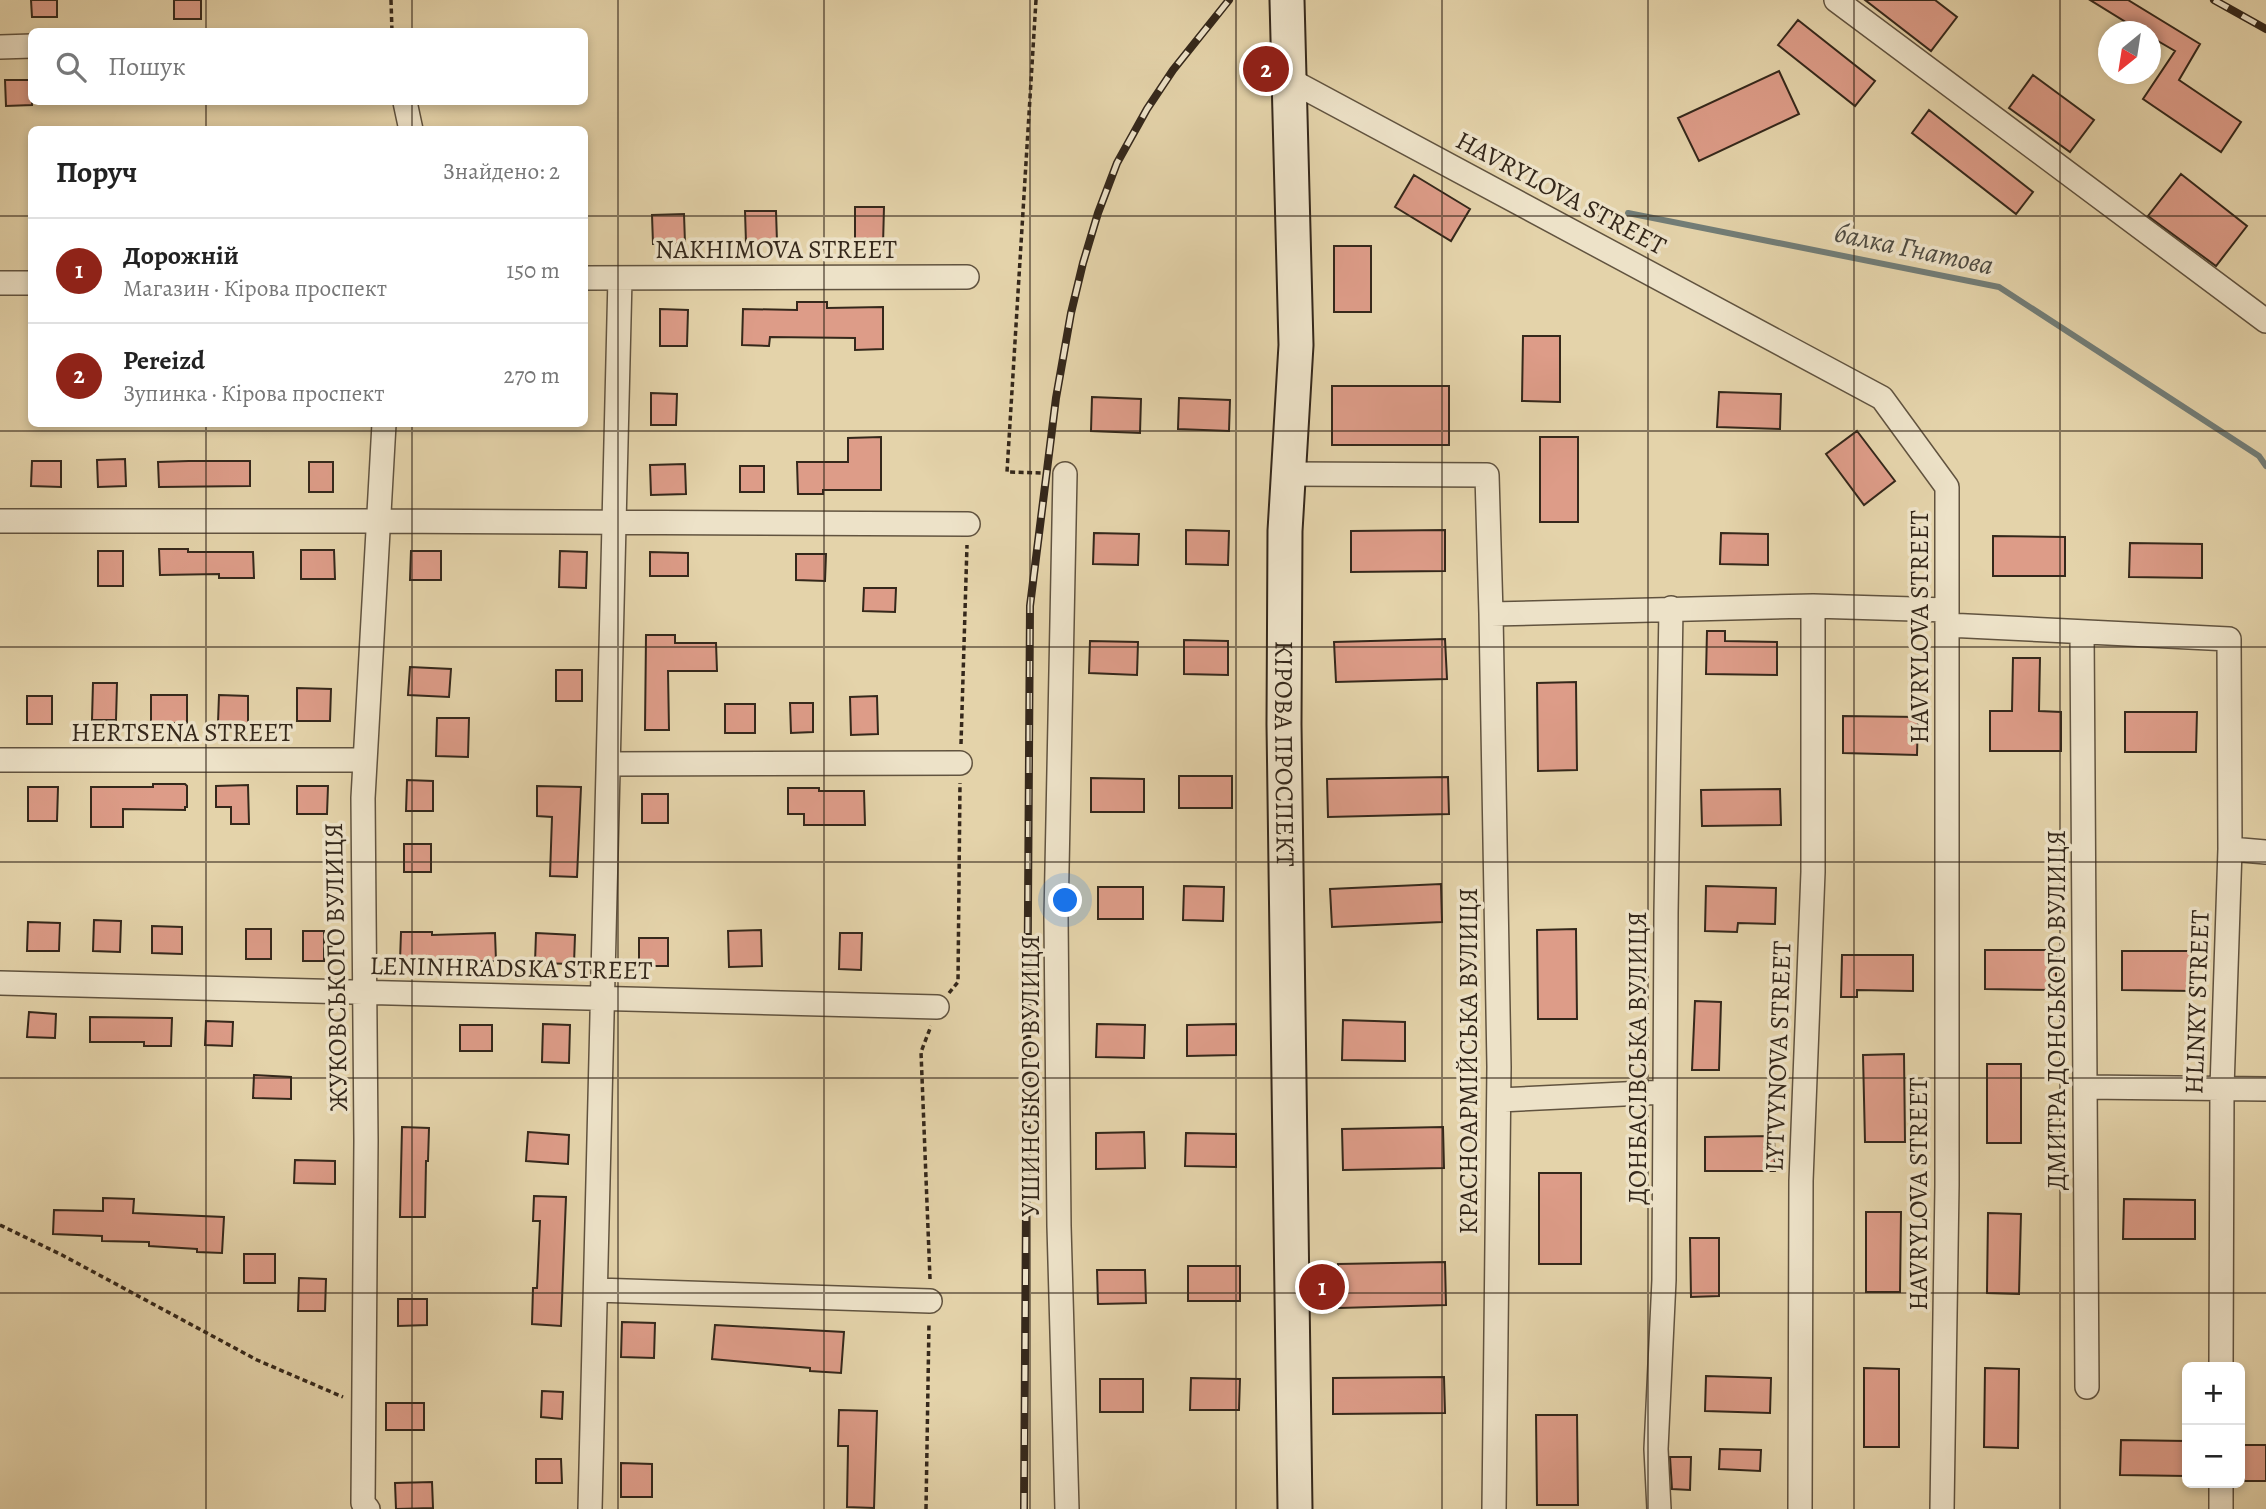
<!DOCTYPE html>
<html lang="uk">
<meta charset="utf-8">
<style>
body{margin:0;font-family:Alegreya,serif;background:#f6f6f6;color:#222}
.controls{position:absolute;right:21px;bottom:21px;display:grid;overflow:hidden;border-radius:10px;box-shadow:0 4px 10px #0003}
.controls button{width:63px;height:63px;display:grid;place-items:center;padding:0;border:0;border-bottom:2px solid #e0e0e0;background:#fff;color:#222;font:35px sans-serif}
.compass{position:absolute;left:2098px;top:21px;width:63px;height:63px;border-radius:50%;background:#fff;box-shadow:0 4px 10px #0003;rotate:210deg}
.you{position:absolute;left:1066px;top:901px;width:24px;height:24px;margin:-18px;border:5px solid #fff;border-radius:50%;background:#1a73e8;box-shadow:0 0 0 10px #1a73e833}
.badge{display:grid;place-items:center;width:46px;height:46px;border-radius:50%;background:#8f2418;color:#fff;font-size:23px;font-weight:700}
.pin{position:absolute;translate:-50% -50%;border:4px solid #fff;box-shadow:0 2px 7px #0006}
.list{margin:0;padding:0;list-style:none}
h2{display:flex;justify-content:space-between;align-items:center;height:91px;margin:0;padding:0 28px;font-size:30px}
h2 small{font-size:23px;font-weight:400;color:#767676}
.list li{display:grid;grid-template-columns:46px 1fr auto;gap:21px;align-items:center;box-sizing:border-box;height:105px;padding:0 28px;border-top:2px solid #e0e0e0}
.list b{display:block;font-size:26px;white-space:nowrap}
.list p{margin:0;font-size:23px;white-space:nowrap;color:#767676}
.list em{font-size:23px;font-style:normal;color:#767676}
.icon{flex:none;width:38px;height:38px;fill:none;stroke:currentColor;stroke-width:2;stroke-linecap:round;stroke-linejoin:round}
.map{position:relative;flex:none;width:2266px;height:1509px;overflow:hidden}
.search{position:absolute;background:#fff;box-shadow:0 4px 10px #0003;left:28px;top:28px;width:560px;height:77px;display:flex;align-items:center;gap:18px;box-sizing:border-box;padding:0 24px;border-radius:10px;color:#767676;font-size:26px}
.panel{position:absolute;background:#fff;box-shadow:0 4px 10px #0003;left:28px;top:126px;width:560px;height:301px;border-radius:10px}
.map>svg:first-child{display:block}
</style>
<div class="map">
<svg width="2266" height="1509" viewBox="0 0 2266 1509">
<rect width="100%" height="100%" fill="#e4d3aa"/>
<filter id="stains"><feTurbulence type="fractalNoise" baseFrequency=".00286" numOctaves="4"/><feColorMatrix values="0 0 0 0 .2 0 0 0 0 .09 0 0 0 0 .02 0 0 0 .5 -.17"/></filter>
<radialGradient id="worn" r=".72"><stop offset=".6" stop-color="#630" stop-opacity="0"/><stop offset="1" stop-color="#630" stop-opacity=".3"/></radialGradient>
<g fill="none" stroke-linecap="round" stroke-linejoin="round">
<path stroke="#727d77" stroke-width="6" d="M1628 213 1999 287 2259 456 2266 466"/>
</g>
<path fill="#dd9c88" stroke="#35281b" stroke-width="2" d="M31 0H57V17H32Z
M174 0H201V19H174Z
M1865 0H1935L1957 17 1931 51Z
M2090 0H2128L2200 44 2179 80 2241 122 2221 152 2143 99 2175 51 2151 37V32H2142Z
M1798 20 1875 81 1855 106 1778 45Z
M1779 71 1799 114 1699 161 1678 118Z
M2033 75 2094 120 2070 152 2009 108Z
M5 80H32V105L6 106Z
M1929 110 2033 192 2016 214 1912 133Z
M2181 174 2247 226 2216 266 2148 216Z
M1414 175 1470 209 1451 241 1395 207Z
M855 207H884L883 245H855Z
M745 211H776L777 242 746 243Z
M684 214 685 243 653 244 652 215Z
M1334 246H1371V312H1334Z
M797 302H827V308L883 307V349L855 350V338L770 337 769 346 742 345 743 309 797 310Z
M660 309 688 310 687 346H660Z
M1523 336H1560V402L1522 401Z
M1332 386H1449V445H1332Z
M1719 392 1781 394 1780 429 1717 427Z
M651 393 677 394 676 425H651Z
M1092 397 1141 399 1140 433 1091 431Z
M1179 398 1230 400 1229 431 1178 429Z
M1857 431 1895 481 1864 505 1826 454Z
M881 437V490H823V494H798L797 462H848V438Z
M1540 437H1578V522H1540Z
M125 459 126 486 98 487 97 460Z
M32 461H61V487L31 486Z
M189 461H250V486L159 487 158 462Z
M309 462H333V492H309Z
M685 464 686 494 651 495 650 465Z
M740 466H764V492H740Z
M1186 530 1229 531 1228 565 1186 564Z
M1445 530V571L1351 572V531Z
M1094 533 1139 534 1138 565 1093 564Z
M1721 533 1768 534V565L1720 564Z
M1993 536 2065 537V576H1993Z
M2130 543 2202 544V578L2129 577Z
M159 549H188V552H253L254 578H219V574L160 575Z
M301 550H334L335 579H301Z
M98 551H123V586H98Z
M411 551H441V580H410Z
M560 551 587 552 586 588 559 587Z
M650 552 688 553V576H650Z
M796 554H826L825 581 796 580Z
M864 588H896L895 612 863 611Z
M1707 631H1725V641L1777 642V675L1706 674Z
M646 635H675V643H716L717 671H668L669 730H645Z
M1445 639 1447 679 1336 682 1334 642Z
M1184 640 1228 641V675L1184 674Z
M1090 641 1138 642 1137 675 1089 673Z
M2013 658H2040L2039 711 2061 712V751H1990V711H2012Z
M410 667 451 669 449 697 408 695Z
M556 670H582V701H556Z
M1576 682 1577 770 1538 771 1537 683Z
M93 683H117L116 720H92Z
M297 688 331 689 330 721H297Z
M151 695H187V723H151Z
M219 695 248 696V724L218 723Z
M27 696H52V724H27Z
M877 696 878 734 851 735 850 697Z
M790 703H813V732L791 733Z
M725 704H755V733H725Z
M2125 712H2197L2196 752H2125Z
M1843 716 1918 717 1917 755 1843 753Z
M437 718H469L468 757 436 756Z
M1179 776H1232V808H1179Z
M1448 777 1449 814 1328 817 1327 779Z
M1091 778 1144 779V812H1091Z
M407 780 433 781V811H406Z
M153 784H185L187 786V807H185V810L123 809V827H91V787H153Z
M248 785 249 824H231V807H216V786Z
M297 786H328L327 814H297Z
M537 786 581 787 577 877 550 876 552 817 537 816Z
M28 787H58L57 821H28Z
M788 788H819V791H864L865 825H804V814H788Z
M1780 789 1781 825 1702 826 1701 790Z
M642 794H668V823H642Z
M404 844H431V872H404Z
M1441 884 1442 922 1332 927 1330 889Z
M1184 886 1224 887 1223 921 1183 920Z
M1706 886 1776 888 1775 924 1738 923 1737 932 1705 931Z
M1098 887H1143V919H1098Z
M94 920 121 921 120 952 93 951Z
M28 922 60 923 59 951H27Z
M152 926 182 927V954L152 953Z
M246 929H271V959H246Z
M1576 929 1577 1019H1538L1537 930Z
M761 930 762 966 729 967 728 931Z
M303 931H324V961H303Z
M401 932H432V935L495 933 496 961H400Z
M536 933 575 935 574 964 535 963Z
M840 933H862L861 970 839 969Z
M639 938H668V966H639Z
M1985 950H2056V990L1985 989Z
M2122 951H2193V991L2122 990Z
M1842 955H1913V991L1857 990V997H1841Z
M1695 1001 1721 1002 1719 1070H1692Z
M29 1012 56 1014 55 1038 27 1037Z
M90 1017 172 1018 171 1046H144V1042H90Z
M1343 1020 1405 1022V1061L1342 1060Z
M206 1021 233 1022 232 1046 205 1045Z
M543 1024 570 1025 569 1063 542 1062Z
M1097 1024 1145 1025 1144 1058 1096 1057Z
M1236 1024V1055L1187 1056V1025Z
M460 1025H492V1051H460Z
M1904 1054 1905 1142H1865L1863 1055Z
M1987 1064H2021V1143H1987Z
M254 1075 291 1077V1099L253 1098Z
M402 1127 429 1128 428 1161H426L425 1217H400Z
M1443 1127 1444 1168 1343 1170 1342 1129Z
M528 1132 569 1135 568 1164 526 1161Z
M1144 1132 1145 1168 1096 1169V1133Z
M1186 1133 1236 1134V1167L1185 1166Z
M1774 1136 1775 1171H1705V1137Z
M295 1160 335 1161V1184L294 1183Z
M1539 1173H1581V1264H1539Z
M534 1196 566 1197 561 1326 532 1324 533 1288H537L540 1221H533Z
M103 1198 134 1199 133 1213 224 1217 222 1253 197 1252V1249L149 1246V1242L102 1241V1236L53 1234 54 1210 103 1211Z
M2124 1199 2195 1200V1239H2123Z
M1866 1212H1901L1900 1292H1866Z
M1988 1213 2021 1214 2019 1294 1987 1293Z
M1690 1238H1719V1296L1691 1297Z
M244 1254H275V1283H244Z
M1445 1262 1446 1305 1339 1308 1338 1264Z
M1188 1266H1240V1301H1188Z
M1097 1270H1145L1146 1303 1098 1304Z
M299 1278 326 1279 325 1311H298Z
M398 1299H427V1325L398 1326Z
M622 1322 655 1323 654 1358 621 1357Z
M715 1325 844 1332 841 1373 810 1371V1368L712 1359Z
M1864 1368 1899 1369V1447H1864Z
M1985 1368 2019 1369 2018 1448 1984 1447Z
M1706 1376 1771 1378 1770 1413 1705 1411Z
M1444 1377 1445 1413 1333 1414V1378Z
M1191 1378 1240 1379 1239 1410H1190Z
M1100 1379H1143V1412H1100Z
M542 1391 563 1392 562 1419 541 1417Z
M386 1403H424V1430H386Z
M839 1410 877 1411 874 1508 847 1507 848 1446H838Z
M1536 1415H1577L1578 1505H1537Z
M2121 1440 2186 1441V1476L2120 1475Z
M2244 1445H2266V1481H2244Z
M1720 1449 1761 1450 1760 1471 1719 1469Z
M1670 1457H1691L1690 1490 1672 1489Z
M536 1459H561L562 1483H536Z
M621 1463 652 1464V1497H621Z
M432 1482 433 1508 396 1509 395 1483Z"/>
<g fill="none" stroke-linecap="round" stroke-linejoin="round">
<defs>
<path id="street" d="M1836 0 2266 321
M0 47 32 46
M1288 79 1882 398 1947 487V1185L1942 1509
M405 102 411 130
M584 278 967 277
M0 283H32
M1065 474 1056 918 1059 1226 1067 1509
M1288 474 1487 475 1491 614 1813 606 1947 610
M0 521H379L968 524
M1491 614 1499 1067 1494 1509
M1947 625 2229 639 2230 849 2222 1088 2221 1367
M2082 632 2087 1387
M0 760H364
M609 764 960 763
M2230 849 2266 852
M0 983 937 1007
M2085 1087 2266 1089
M1499 1100 1665 1092
M596 1290 930 1301
M2221 1483V1509
M368 1509 363 1503 366 1141 363 798 384 424
M590 1509 620 278
M1659 1509 1656 1449 1664 1280 1666 913 1671 608
M1800 1509 1801 1181 1813 872V606"/>
<g id="secondary">
<path id="s1" d="M1287 0 1296 345 1285 531 1284 724 1295 1509"/>
</g>
</defs>
<use href="#street" stroke="#61533f" stroke-width="26"/>
<use href="#secondary" stroke="#35281b" stroke-width="37"/>
<path stroke="#35281b" stroke-width="3.5" stroke-dasharray="5 3.5" stroke-linecap="butt" d="M391 0 392 32
M1036 0 1007 472 1043 473
M961 744 967 545
M949 993 958 982 960 783
M0 1225 62 1255 257 1360 343 1397
M930 1279 921 1052 931 1026
M926 1509 929 1322"/>
<use href="#street" stroke="#ede2c8" stroke-width="23"/>
<use href="#secondary" stroke="#ede2c8" stroke-width="33"/>
<defs>
<path id="rail" d="M2214 0 2266 29
M1024 1509 1030 606 1056 398 1071 313 1083 263 1098 213 1117 163 1147 109 1173 70 1229 0"/>
</defs>
<use href="#rail" stroke="#35281b" stroke-width="8"/>
<use href="#rail" stroke="#ede2c8" stroke-width="5" stroke-dasharray="16" stroke-linecap="butt"/>
</g>
<path fill="none" stroke="#35281b" stroke-width="2" stroke-opacity="0.55" d="M206 0V32M412 0V32M618 0V1509M824 0V1509M1030 0V1509M1236 0V1509M1442 0V1509M1648 0V1509M1854 0V1509M2060 0V1509M206 102V130M412 102V130M0 216H32M584 216H2266M206 424V1509M412 424V1509M0 431H2266M0 647H2266M0 862H2266M0 1078H2266M0 1293H2266"/>
<g text-anchor="middle" dominant-baseline="central" stroke-width="7" stroke-linejoin="round" paint-order="stroke">
<g font-size="26" fill="#35281b" stroke="#ede2c8">
<text transform="translate(1561 193) rotate(28)">HAVRYLOVA STREET</text>
<text x="776" y="249">NAKHIMOVA STREET</text>
<text transform="translate(1919 627) rotate(-90)">HAVRYLOVA STREET</text>
<text x="182" y="732">HERTSENA STREET</text>
<text stroke="none"><textPath href="#s1" startOffset="754">КІРОВА ПРОСПЕКТ</textPath></text>
<text transform="translate(336 967) rotate(-91)">ЖУКОВСЬКОГО ВУЛИЦЯ</text>
<text transform="translate(511 968) rotate(1)">LENINHRADSKA STREET</text>
<text transform="translate(2197 1002) rotate(-88)">HLINKY STREET</text>
<text transform="translate(2056 1010) rotate(-90)">ДМИТРА ДОНСЬКОГО ВУЛИЦЯ</text>
<text transform="translate(1778 1056) rotate(-88)">LYTVYNOVA STREET</text>
<text transform="translate(1637 1058) rotate(-90)">ДОНБАСІВСЬКА ВУЛИЦЯ</text>
<text transform="translate(1468 1061) rotate(-90)">КРАСНОАРМІЙСЬКА ВУЛИЦЯ</text>
<text transform="translate(1030 1076) rotate(-90)">УШИНСЬКОГО ВУЛИЦЯ</text>
<text transform="translate(1918 1194) rotate(-90)">HAVRYLOVA STREET</text>
</g>
<g font-size="28" font-style="italic" fill="#4e4b41" stroke="#ede2c8">
<text transform="translate(1914 249) rotate(12)">балка Гнатова</text>
</g>
</g>
<rect width="100%" height="100%" filter="url(#stains)"/>
<rect width="100%" height="100%" fill="url(#worn)"/>
</svg>
<div class="controls">
<button>+</button>
<button>−</button>
</div>
<svg class="compass" viewBox="-18 -18 36 36"><path d="M0-13l5 13h-10z" fill="#e53935"/><path d="M0 13l5-13h-10z" fill="#767676"/></svg>
<div class="you"></div>
<div class="pin badge" style="left:1322px;top:1287px">1</div>
<div class="pin badge" style="left:1266px;top:69px">2</div>
<div class="search"><svg class="icon" aria-label="search" viewBox="0 0 24 24"><circle cx="10" cy="10" r="6"/><path d="M15 15l6 6"/></svg>Пошук</div>
<section class="panel">
<h2>Поруч<small>Знайдено: 2</small></h2>
<ul class="list">
<li><span class="badge">1</span><div><b>Дорожній</b><p>Магазин · Кірова проспект</p></div><em>150 m</em></li>
<li><span class="badge">2</span><div><b>Pereizd</b><p>Зупинка · Кірова проспект</p></div><em>270 m</em></li>
</ul>
</section>
</div>
